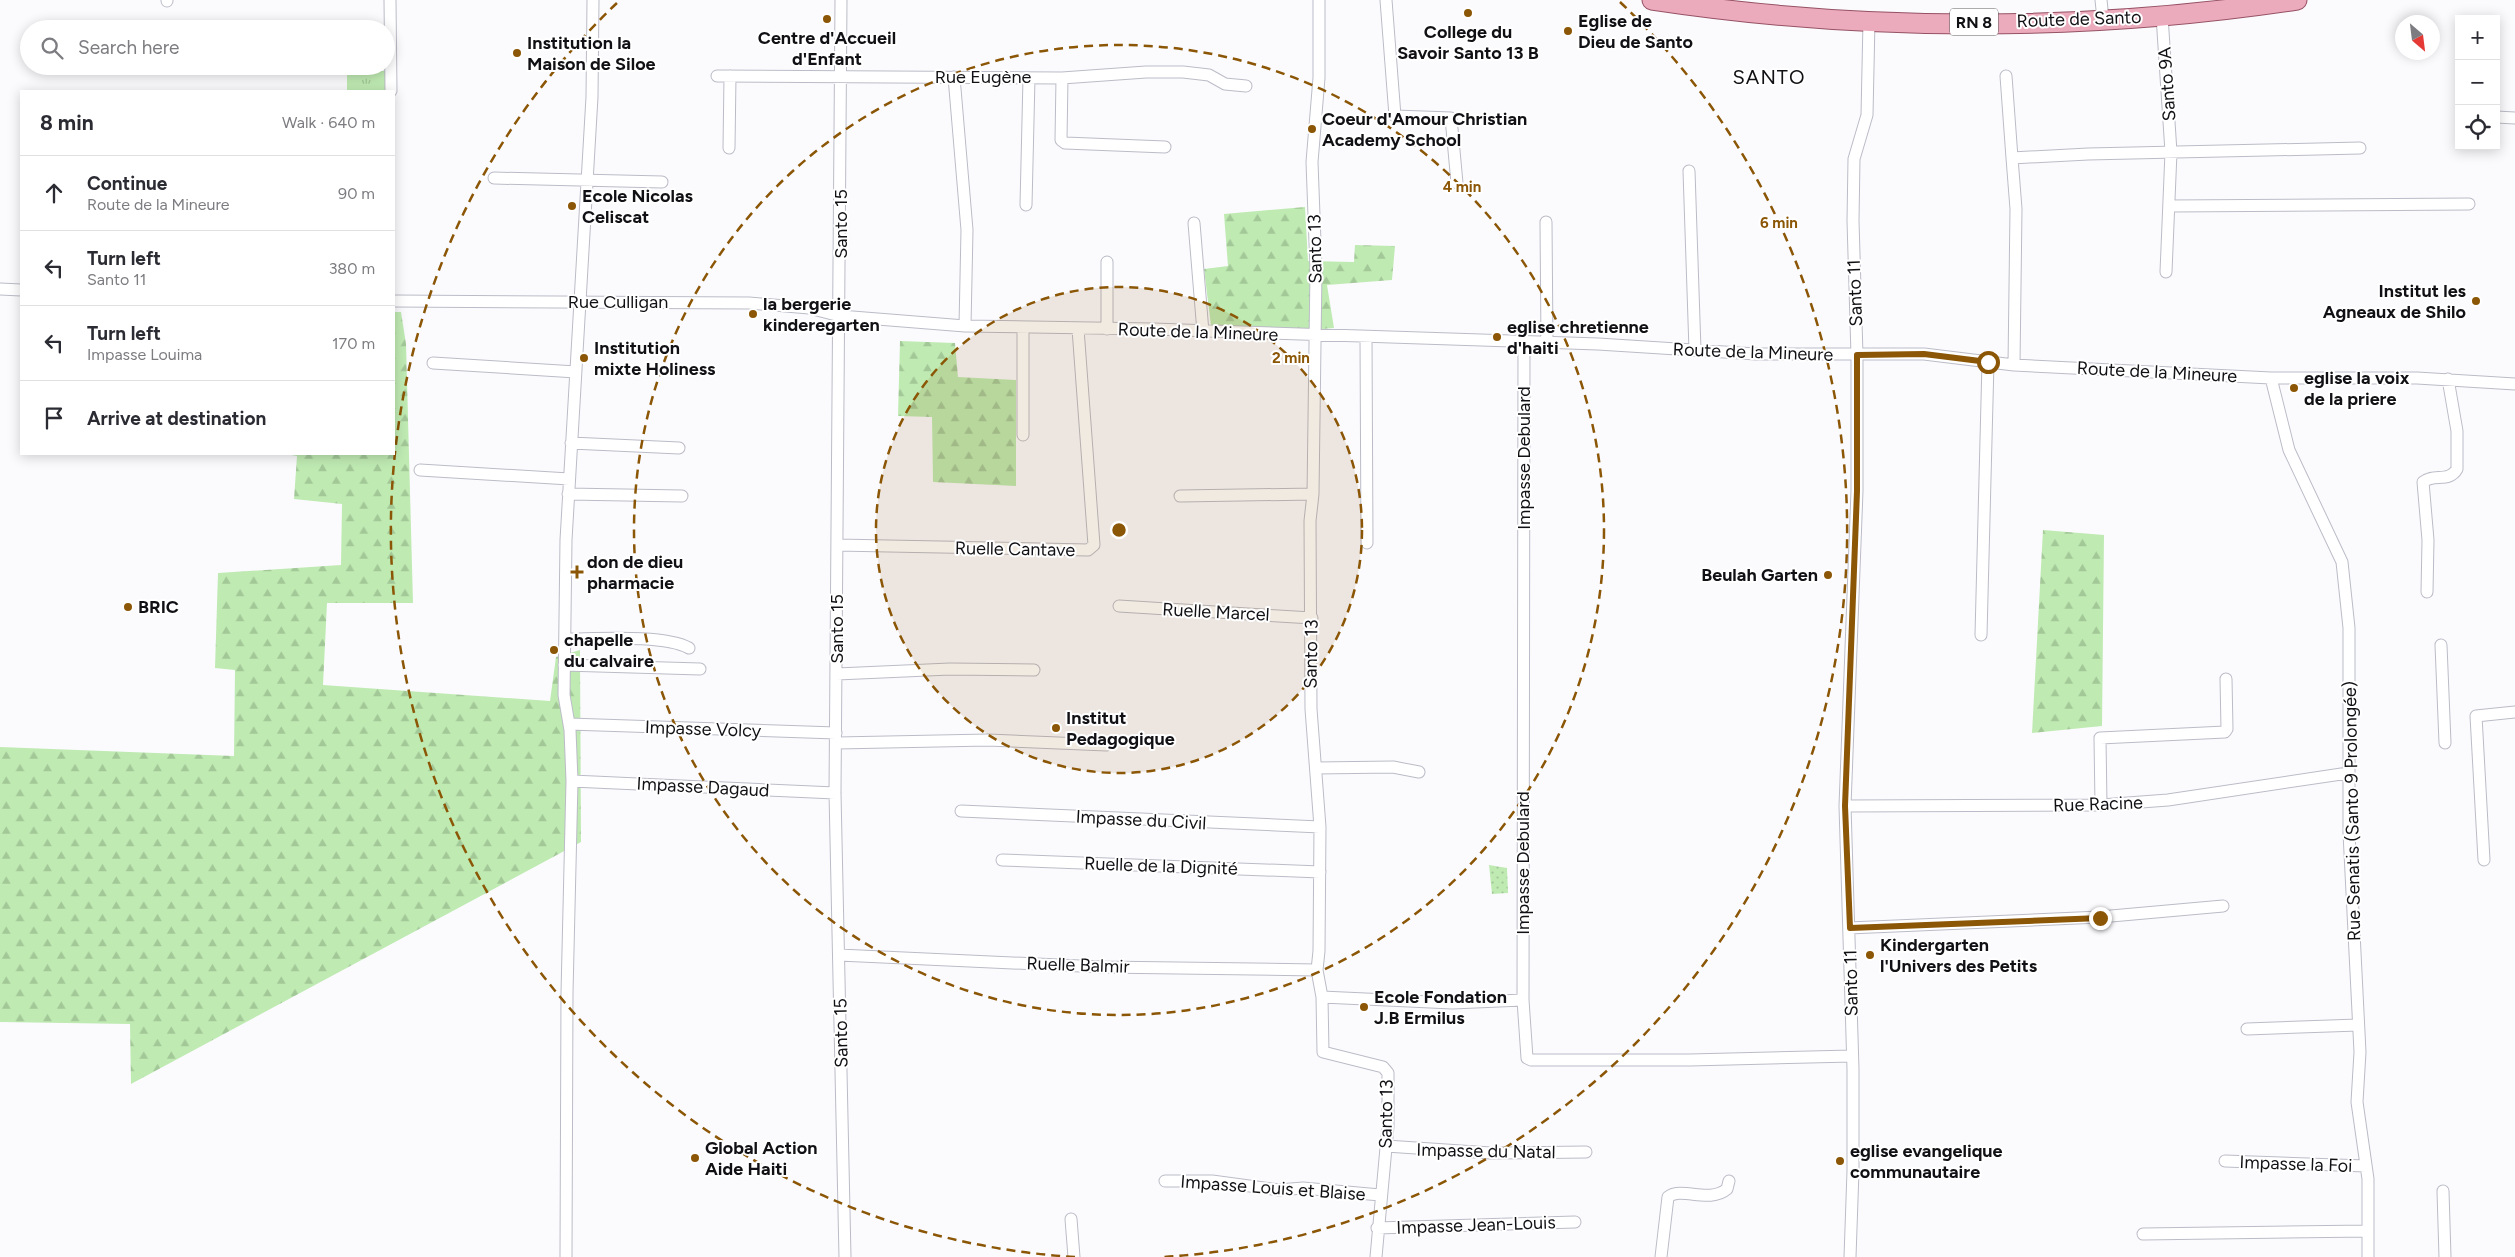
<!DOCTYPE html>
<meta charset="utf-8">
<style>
body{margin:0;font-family:Figtree,sans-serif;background:#f7f7f7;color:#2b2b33}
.controls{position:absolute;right:15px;top:15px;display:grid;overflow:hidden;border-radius:0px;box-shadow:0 2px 12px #0003}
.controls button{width:45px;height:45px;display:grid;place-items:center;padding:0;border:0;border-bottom:1px solid #e1e1e2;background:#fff;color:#2b2b33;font:25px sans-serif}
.compass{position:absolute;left:2395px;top:15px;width:45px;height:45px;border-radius:50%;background:#fff;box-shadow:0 2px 12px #0003;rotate:152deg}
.stop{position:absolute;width:15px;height:15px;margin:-11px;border:4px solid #8b5605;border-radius:50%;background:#fff}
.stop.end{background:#8b5605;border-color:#fff;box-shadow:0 1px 5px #0008}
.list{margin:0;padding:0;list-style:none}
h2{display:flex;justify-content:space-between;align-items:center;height:65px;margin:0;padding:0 20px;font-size:21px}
h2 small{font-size:16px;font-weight:400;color:#7c7c81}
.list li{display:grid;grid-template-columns:32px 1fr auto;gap:15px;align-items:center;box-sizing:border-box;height:75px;padding:0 20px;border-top:1px solid #e1e1e2}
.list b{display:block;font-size:19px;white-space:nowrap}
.list p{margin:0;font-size:16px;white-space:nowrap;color:#7c7c81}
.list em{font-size:16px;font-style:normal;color:#7c7c81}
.icon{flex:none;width:28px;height:28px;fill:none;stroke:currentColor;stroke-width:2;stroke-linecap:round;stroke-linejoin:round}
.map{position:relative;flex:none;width:2515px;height:1257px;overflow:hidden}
.search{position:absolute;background:#fff;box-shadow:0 2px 12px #0003;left:20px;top:20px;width:375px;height:55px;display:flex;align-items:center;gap:12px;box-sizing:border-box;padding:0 18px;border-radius:28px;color:#7c7c81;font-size:19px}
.panel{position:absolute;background:#fff;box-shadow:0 2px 12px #0003;left:20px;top:90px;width:375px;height:365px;border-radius:0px}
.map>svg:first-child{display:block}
</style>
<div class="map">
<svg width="2515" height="1257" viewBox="0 0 2515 1257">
<defs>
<pattern id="grass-tufts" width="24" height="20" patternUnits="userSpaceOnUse" patternTransform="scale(1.25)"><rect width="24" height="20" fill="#bfeab2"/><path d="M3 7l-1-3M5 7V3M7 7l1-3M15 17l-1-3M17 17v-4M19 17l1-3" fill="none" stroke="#a3c898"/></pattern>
<pattern id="forest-firs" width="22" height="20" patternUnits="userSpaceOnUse" patternTransform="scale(1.25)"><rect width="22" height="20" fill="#bfeab2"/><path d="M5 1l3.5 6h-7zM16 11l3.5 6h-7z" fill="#a3c898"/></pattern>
<pattern id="park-dots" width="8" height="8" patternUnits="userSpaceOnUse" patternTransform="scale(1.25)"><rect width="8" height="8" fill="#bfeab2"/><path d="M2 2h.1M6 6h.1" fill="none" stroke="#a3c898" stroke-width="1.8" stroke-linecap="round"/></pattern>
</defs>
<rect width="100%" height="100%" fill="#fbfbfe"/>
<path fill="url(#grass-tufts)" d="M347 71H388V91H347Z"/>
<path fill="url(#forest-firs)" d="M1305 207 1308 261 1354 262 1355 245 1395 246 1392 280 1327 285 1334 328 1310 330 1211 326 1204 269 1228 266 1224 214Z
M394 312H401L406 344 413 603H327L323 685 550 701 556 657 580 650 581 842 131 1084 130 1024 0 1022V747L234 756 235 670 215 668 218 573 341 565 342 504 294 499 297 456 286 454H394Z
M900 341 955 343 958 377 1016 380V486L933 482 932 417 898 416Z
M2043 530 2104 535 2102 726 2032 733Z"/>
<path fill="url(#park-dots)" d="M1489 865 1507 868 1508 893 1492 894Z"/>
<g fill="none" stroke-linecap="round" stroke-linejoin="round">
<defs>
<path id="street" d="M390 0 391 91
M841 0 835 793 845 1257
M1319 0V78L1312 162 1316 269 1313 494 1310 521 1311 709 1320 827 1319 951 1317 970 1322 997 1323 1052 1383 1067 1388 1073V1126L1376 1257
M1386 0 1395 116 1451 118 1457 183
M2101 0 2103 19
M167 1V0
M2162 16 2171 152 2166 272
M717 76 1062 78 1146 72H1183L1209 75 1225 84 1246 86
M2006 76 2012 158
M954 77 967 230 965 326
M1062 78 1061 140 1065 143 1165 147
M2496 117 2515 118
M729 148 730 76
M1689 171 1695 350
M494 178 662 182
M1026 205 1029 78
M2169 206 2469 204
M1546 222 1547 343
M1194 223 1203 332
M0 289 21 290
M394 301 749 303 809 308 840 316 965 326 1153 329 1598 344 1756 354H1924L2014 365 2271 378H2417L2515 384
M1023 327V435
M1107 329V262
M1366 338 1367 543
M1524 342 1523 1000 1527 1058 1531 1060H1690L1852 1056
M433 363 576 372
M2014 365 2016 209 2012 158 2088 154 2360 148
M2271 378 2289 450 2342 562 2349 628V833L2360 1052 2357 1102 2368 1179V1257
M571 443 679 448
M420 470 569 479
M568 494 682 496
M1180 496 1313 494
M837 545 1088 550 1094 545 1078 329
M2427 592 2428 540 2423 482C2434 473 2449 483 2457 469V431L2448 379
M1119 606 1312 618
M1981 635 1988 362
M565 639C595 639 664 634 689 648
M2441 645 2445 743
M564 665 700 669
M837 674 950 669 1034 670
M569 724 836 733
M837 743 988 740 1107 745
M1316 768 1393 767 1419 772
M572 781 835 793
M2101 805 2100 738 2225 732 2227 729 2226 679
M1845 806 2101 805 2168 800 2348 773
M961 811 1320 827
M1002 860 1320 872
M2484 860 2476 716 2515 712
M1849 928 2100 917 2223 906
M839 955 1102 967 1317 970
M1322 997 1452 1003 1523 1000
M2247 1029 2358 1025
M1386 1146 1491 1153 1586 1152
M2225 1161 2366 1166
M1165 1181H1212L1279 1190 1303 1188 1380 1195
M2443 1191 2445 1257
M1071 1219 1074 1257
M1377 1228 1575 1222
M2143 1234 2368 1231
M566 1257 567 993 572 781 570 730 564 695 566 540 592 97 593 0
M1661 1257 1668 1197C1681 1186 1709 1204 1727 1189L1729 1181
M1850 1257 1853 1171V1069L1845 806 1857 491V355L1853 221 1854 159 1867 115 1869 21"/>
<path id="primary" d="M1652 0C1864 32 2085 32 2297 0"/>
</defs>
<use href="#street" stroke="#bbbcc7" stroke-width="13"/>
<use href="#primary" stroke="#965164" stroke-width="21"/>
<use href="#street" stroke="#fff" stroke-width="11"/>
<use href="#primary" stroke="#ebabbc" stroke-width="19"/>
</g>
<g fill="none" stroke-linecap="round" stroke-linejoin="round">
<path stroke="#8b5605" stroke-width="6" d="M1988 362 1924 354 1857 355V491L1845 806 1850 928 2100 918"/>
</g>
<circle cx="1119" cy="530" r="243" fill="#8b5605" fill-opacity=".12"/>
<g fill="none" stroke="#8b5605" stroke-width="2.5" stroke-dasharray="9 6">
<circle cx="1119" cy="530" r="243"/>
<circle cx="1119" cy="530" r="485"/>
<path d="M1075 1257A728 728 0 0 1 618 2M1620 2A728 728 0 0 1 1163 1257"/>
</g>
<g fill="#8b5605" stroke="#fff" stroke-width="2">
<circle cx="1468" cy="13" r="5"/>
<circle cx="827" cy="19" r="5"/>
<circle cx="1568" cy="31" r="5"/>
<circle cx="517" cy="53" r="5"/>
<circle cx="1312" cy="129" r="5"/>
<circle cx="572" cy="206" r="5"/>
<circle cx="2476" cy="301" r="5"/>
<circle cx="753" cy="314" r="5"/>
<circle cx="1497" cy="337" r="5"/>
<circle cx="584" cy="358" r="5"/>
<circle cx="2294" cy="388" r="5"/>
<path d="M574.5 564.5h5v5h5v5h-5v5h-5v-5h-5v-5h5z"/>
<circle cx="1828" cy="575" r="5"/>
<circle cx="128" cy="607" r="5"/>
<circle cx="554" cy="650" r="5"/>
<circle cx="1056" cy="728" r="5"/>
<circle cx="1870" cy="955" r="5"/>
<circle cx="1364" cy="1007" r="5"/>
<circle cx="695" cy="1158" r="5"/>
<circle cx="1840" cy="1161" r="5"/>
</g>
<g text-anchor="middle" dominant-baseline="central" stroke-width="4" stroke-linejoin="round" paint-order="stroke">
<rect fill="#fff" stroke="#58585b" stroke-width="1" x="1950" y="8.5" width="48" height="27" rx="4"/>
<g font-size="16" font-weight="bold" fill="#111115">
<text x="1974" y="22">RN 8</text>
</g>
<g font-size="18" fill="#111115" stroke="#fff">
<text transform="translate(2079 19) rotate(-2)">Route de Santo</text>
<text x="983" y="77">Rue Eugène</text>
<text transform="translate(2167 84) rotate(-94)">Santo 9A</text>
<text transform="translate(841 224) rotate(-90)">Santo 15</text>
<text transform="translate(1315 249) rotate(-91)">Santo 13</text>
<text transform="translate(1855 293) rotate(-92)">Santo 11</text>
<text x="618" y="302">Rue Culligan</text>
<text transform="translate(1198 332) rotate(2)">Route de la Mineure</text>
<text transform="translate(1753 352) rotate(2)">Route de la Mineure</text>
<text transform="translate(2157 372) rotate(3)">Route de la Mineure</text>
<text transform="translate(1524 458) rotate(-90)">Impasse Debulard</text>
<text transform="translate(1015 549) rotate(1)">Ruelle Cantave</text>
<text transform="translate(1216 612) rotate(3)">Ruelle Marcel</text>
<text transform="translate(837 629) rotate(-90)">Santo 15</text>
<text transform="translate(1311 654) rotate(-89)">Santo 13</text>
<text transform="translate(703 729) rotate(2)">Impasse Volcy</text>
<text transform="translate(703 787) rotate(3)">Impasse Dagaud</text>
<text transform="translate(2098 804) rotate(-2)">Rue Racine</text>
<text transform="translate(2352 811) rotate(-91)">Rue Senatis (Santo 9 Prolongée)</text>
<text transform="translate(1141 820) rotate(3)">Impasse du Civil</text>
<text transform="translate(1523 863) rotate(-90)">Impasse Debulard</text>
<text transform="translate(1161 866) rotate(2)">Ruelle de la Dignité</text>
<text transform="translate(1078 965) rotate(2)">Ruelle Balmir</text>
<text transform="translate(1851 983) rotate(-91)">Santo 11</text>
<text transform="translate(841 1033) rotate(-91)">Santo 15</text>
<text transform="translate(1386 1114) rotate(-89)">Santo 13</text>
<text transform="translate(1486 1151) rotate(1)">Impasse du Natal</text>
<text transform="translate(2296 1164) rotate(2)">Impasse la Foi</text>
<text transform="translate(1273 1188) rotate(4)">Impasse Louis et Blaise</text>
<text transform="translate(1476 1225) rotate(-2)">Impasse Jean-Louis</text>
</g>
<g font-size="18" font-weight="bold" fill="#111115" stroke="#fff" text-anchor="start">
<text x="1578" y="21">Eglise de<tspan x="1578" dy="21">Dieu de Santo</tspan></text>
<text x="1468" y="32" text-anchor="middle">College du<tspan x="1468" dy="21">Savoir Santo 13 B</tspan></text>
<text x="827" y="38" text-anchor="middle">Centre d'Accueil<tspan x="827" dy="21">d'Enfant</tspan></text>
<text x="527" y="43">Institution la<tspan x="527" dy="21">Maison de Siloe</tspan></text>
<text x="1322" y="119">Coeur d'Amour Christian<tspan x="1322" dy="21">Academy School</tspan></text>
<text x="582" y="196">Ecole Nicolas<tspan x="582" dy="21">Celiscat</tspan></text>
<text x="2466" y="291" text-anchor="end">Institut les<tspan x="2466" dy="21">Agneaux de Shilo</tspan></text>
<text x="763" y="304">la bergerie<tspan x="763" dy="21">kinderegarten</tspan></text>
<text x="1507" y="327">eglise chretienne<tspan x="1507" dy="21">d'haiti</tspan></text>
<text x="594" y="348">Institution<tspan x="594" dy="21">mixte Holiness</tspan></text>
<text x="2304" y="378">eglise la voix<tspan x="2304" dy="21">de la priere</tspan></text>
<text x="587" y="562">don de dieu<tspan x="587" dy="21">pharmacie</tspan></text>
<text x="1818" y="575" text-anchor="end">Beulah Garten</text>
<text x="138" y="607">BRIC</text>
<text x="564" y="640">chapelle<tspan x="564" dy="21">du calvaire</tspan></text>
<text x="1066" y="718">Institut<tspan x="1066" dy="21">Pedagogique</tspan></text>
<text x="1880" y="945">Kindergarten<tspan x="1880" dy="21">l'Univers des Petits</tspan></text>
<text x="1374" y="997">Ecole Fondation<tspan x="1374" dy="21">J.B Ermilus</tspan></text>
<text x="705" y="1148">Global Action<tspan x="705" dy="21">Aide Haiti</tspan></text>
<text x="1850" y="1151">eglise evangelique<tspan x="1850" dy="21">communautaire</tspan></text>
</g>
<g font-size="20" letter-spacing="1" fill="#111115" stroke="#fff">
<text x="1769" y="77">SANTO</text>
</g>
</g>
<circle cx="1119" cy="530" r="8" fill="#8b5605" stroke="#fff" stroke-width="2.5"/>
<g font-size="15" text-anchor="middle" font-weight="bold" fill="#8b5605" stroke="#fff" stroke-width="4" stroke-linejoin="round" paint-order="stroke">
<text x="1462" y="192">4 min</text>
<text x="1779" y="228">6 min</text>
<text x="1291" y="363">2 min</text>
</g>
</svg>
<div class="controls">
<button>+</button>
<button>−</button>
<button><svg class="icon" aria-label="locate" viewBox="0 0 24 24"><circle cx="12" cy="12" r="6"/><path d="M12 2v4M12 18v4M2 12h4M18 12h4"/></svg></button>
</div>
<svg class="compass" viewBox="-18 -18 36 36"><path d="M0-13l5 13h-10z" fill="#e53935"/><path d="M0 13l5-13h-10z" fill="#7c7c81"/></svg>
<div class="stop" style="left:1988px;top:362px"></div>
<div class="stop end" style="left:2100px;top:918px"></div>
<div class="search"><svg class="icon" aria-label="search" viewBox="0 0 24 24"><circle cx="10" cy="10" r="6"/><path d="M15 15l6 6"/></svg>Search here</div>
<section class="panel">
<h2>8 min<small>Walk · 640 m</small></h2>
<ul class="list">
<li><svg class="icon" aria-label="ahead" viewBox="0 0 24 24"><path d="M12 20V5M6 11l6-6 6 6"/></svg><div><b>Continue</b><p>Route de la Mineure</p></div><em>90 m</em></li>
<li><svg class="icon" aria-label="left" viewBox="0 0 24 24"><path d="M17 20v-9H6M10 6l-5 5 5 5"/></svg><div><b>Turn left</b><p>Santo 11</p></div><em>380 m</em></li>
<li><svg class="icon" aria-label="left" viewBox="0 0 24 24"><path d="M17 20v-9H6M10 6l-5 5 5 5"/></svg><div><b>Turn left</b><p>Impasse Louima</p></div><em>170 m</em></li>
<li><svg class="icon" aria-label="arrive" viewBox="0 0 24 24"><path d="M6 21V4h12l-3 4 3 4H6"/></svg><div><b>Arrive at destination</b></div></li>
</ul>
</section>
</div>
